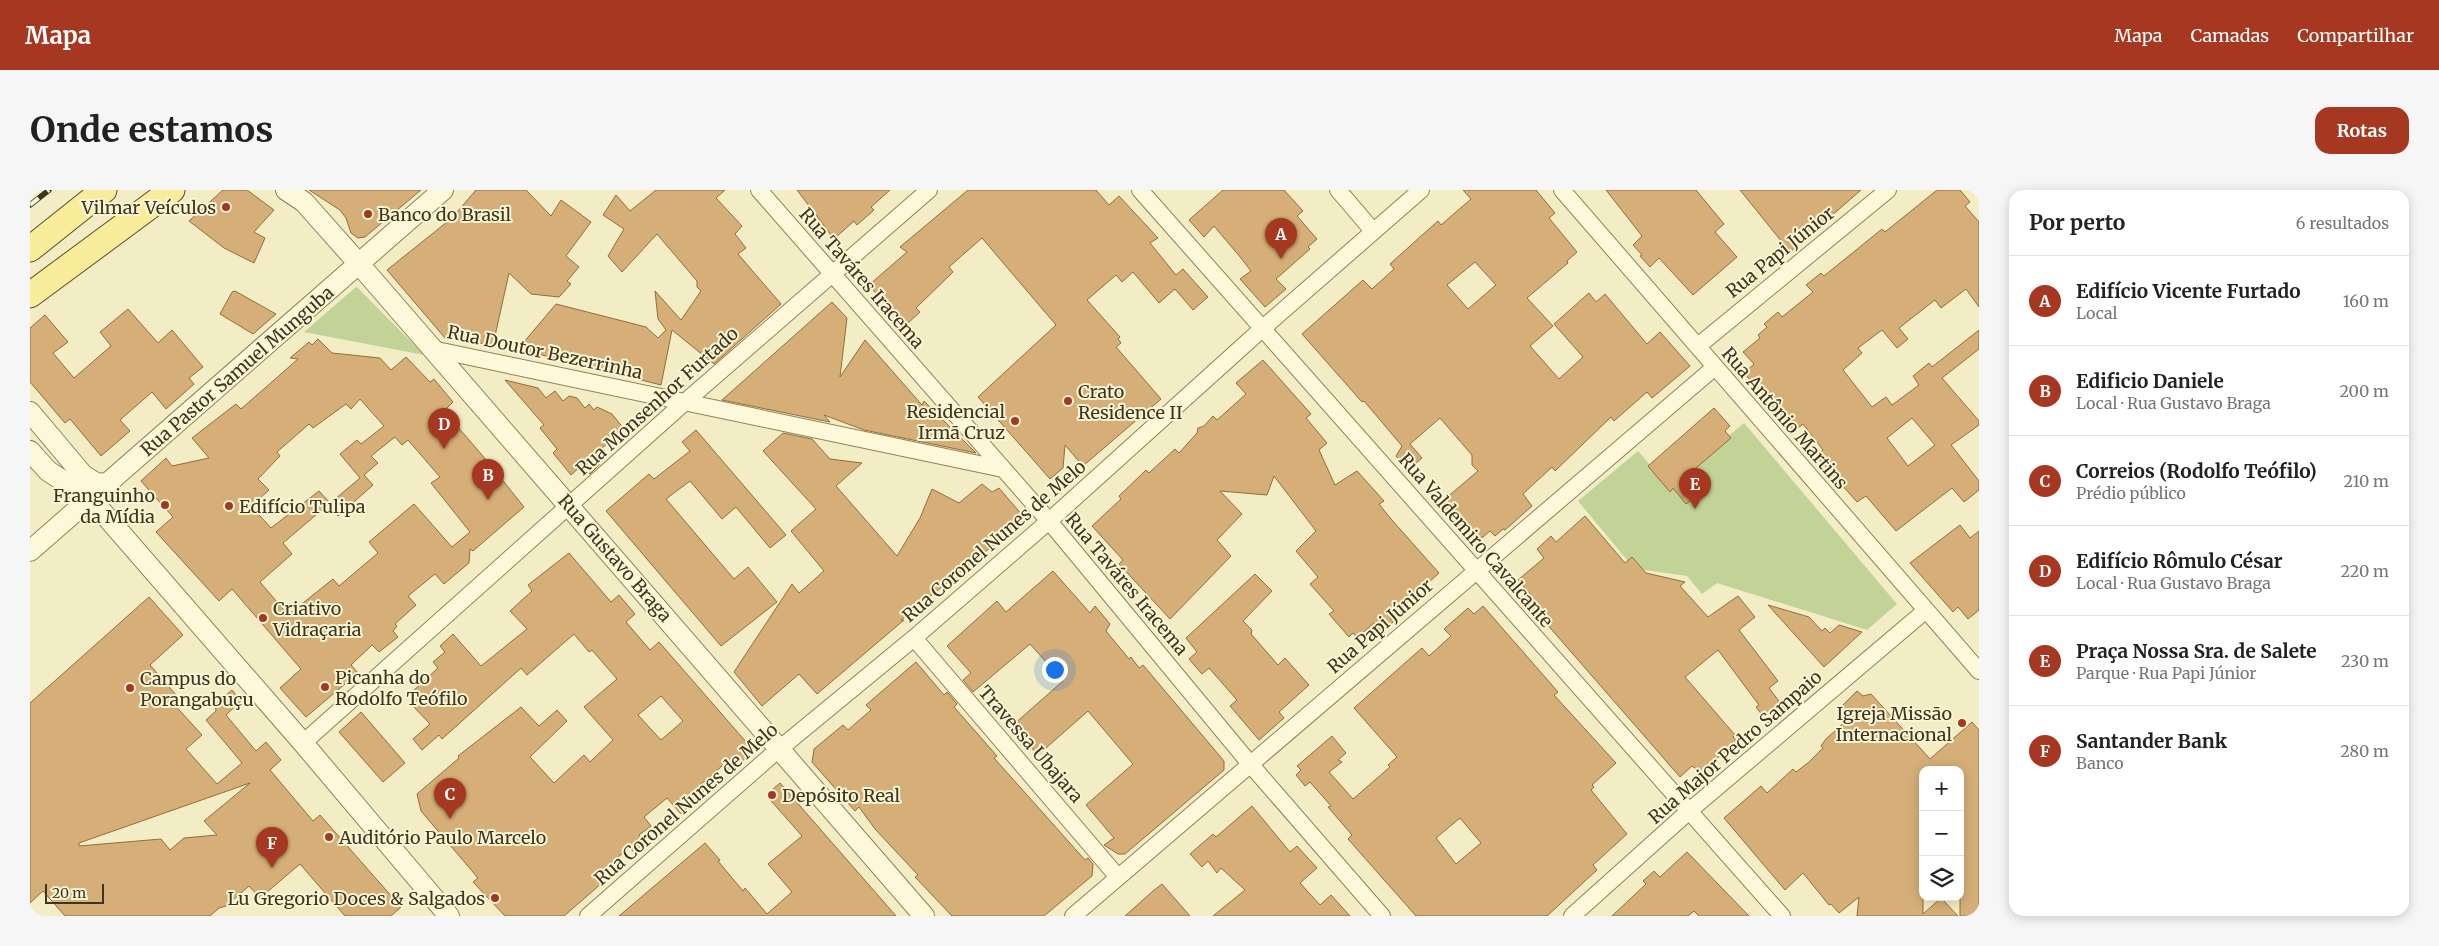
<!DOCTYPE html>
<html lang="pt">
<meta charset="utf-8">
<style>
body{margin:0;font-family:Merriweather,serif;background:#f6f6f6;color:#222}
.controls{position:absolute;right:15px;bottom:15px;display:grid;overflow:hidden;border-radius:10px;box-shadow:0 2px 12px #0003}
.controls button{width:45px;height:45px;display:grid;place-items:center;padding:0;border:0;border-bottom:1px solid #e0e0e0;background:#fff;color:#222;font:25px sans-serif}
.scale{position:absolute;left:15px;bottom:12px;width:59px;box-sizing:border-box;padding-left:5px;border:2px solid #3f341e;border-top:0;font-size:14px;line-height:18px;white-space:nowrap;color:#3f341e;-webkit-text-stroke:4px #f9f5d5;paint-order:stroke}
.you{position:absolute;left:1024px;top:479px;width:18px;height:18px;margin:-12px;border:4px solid #fff;border-radius:50%;background:#1a73e8;box-shadow:0 0 0 8px #1a73e833}
.badge{display:grid;place-items:center;width:32px;height:32px;border-radius:50%;background:#a63821;color:#fff;font-size:16px;font-weight:700}
.pin{position:absolute;translate:-50% -41px;filter:drop-shadow(0 1px 2px #0008)}
.pin::after{content:'';position:absolute;top:26px;width:18px;height:15px;background:inherit;clip-path:polygon(0 0,100% 0,50% 100%)}
.list{margin:0;padding:0;list-style:none}
h2{display:flex;justify-content:space-between;align-items:center;height:65px;margin:0;padding:0 20px;font-size:21px}
h2 small{font-size:16px;font-weight:400;color:#767676}
.list li{display:grid;grid-template-columns:32px 1fr auto;gap:15px;align-items:center;box-sizing:border-box;height:90px;padding:0 20px;border-top:1px solid #e0e0e0}
.list b{display:block;font-size:19px;white-space:nowrap}
.list p{margin:0;font-size:16px;white-space:nowrap;color:#767676}
.list em{font-size:16px;font-style:normal;color:#767676}
.icon{flex:none;width:28px;height:28px;fill:none;stroke:currentColor;stroke-width:2;stroke-linecap:round;stroke-linejoin:round}
.map{position:relative;flex:none;width:1949px;height:726px;overflow:hidden;border-radius:15px}
header{display:flex;align-items:center;gap:30px;box-sizing:border-box;height:70px;padding:0 25px;background:#a63821;color:#fff}
header strong{font-size:24px}
nav{display:flex;gap:28px;margin-inline-start:auto;font-size:18px}
.intro{display:flex;align-items:center;justify-content:space-between;box-sizing:border-box;height:120px;padding:0 30px}
h1{margin:0;font-size:35px}
.button{padding:12px 22px;border-radius:15px;background:#a63821;color:#fff;font-size:18px;font-weight:700}
main{display:flex;gap:30px;padding:0 30px}
aside{flex:1;background:#fff;border-radius:15px;box-shadow:0 2px 12px #0003}
.map>svg:first-child{display:block}
</style>
<header>
<strong>Mapa</strong>
<nav><a>Mapa</a><a>Camadas</a><a>Compartilhar</a></nav>
</header>
<div class="intro"><h1>Onde estamos</h1><a class="button">Rotas</a></div>
<main>
<div class="map">
<svg width="1949" height="726" viewBox="0 0 1949 726">
<rect width="100%" height="100%" fill="#f3edc5"/>
<path fill="#c1d397" d="M326 97H327L394 165 274 142Z
M1714 233 1867 414 1837 440 1687 393 1672 404 1657 386 1615 380 1608 383 1548 311 1608 261 1638 296Z"/>
<path fill="#d5af77" stroke="#926d3b" fill-rule="evenodd" d="M193 0H217L244 20 224 42 235 48 224 73 194 58 159 31Z
M279 0H391L335 47 328 48 321 43 316 28 310 20Z
M446 0H496L521 26 531 10 561 32 536 66 549 77 537 91 541 94 529 107 501 104 479 83 463 155 415 148 357 80 422 28Z
M626 0H695L686 8 712 36 705 44 716 58 708 64 751 114 684 174 642 140 631 195 488 159 526 114 616 137 628 148 636 140 628 129 625 101 651 130 671 101 667 97V91L627 44 592 82 578 66 594 39 573 25 586 5 600 21Z
M767 0H860L841 17 844 20 827 35 824 31 804 49Z
M938 0H1066L1079 15 1089 6 1128 48 1120 53 1146 85 1153 79 1178 107 1163 120 1145 99 1129 113 1103 82 1092 92 1086 85 1057 110 1090 147 1088 149 1091 153 1086 157 1131 209 1053 276 1035 255 1033 278 1020 289 948 207 1026 135 952 48 919 77 923 82 886 118 890 122 877 134 868 124 865 126 839 95 877 62 870 57Z
M1193 0H1254L1273 21 1267 26 1287 49 1278 57 1280 59 1246 89 1256 99 1235 117 1210 89 1221 81 1211 68 1184 36 1174 47 1159 30Z
M1433 0H1506L1525 23 1519 28 1547 62 1537 71 1538 73 1497 108 1523 136 1500 156 1529 189 1553 167 1524 134 1559 103 1566 112 1575 104 1617 154 1630 142 1660 176 1622 208 1617 202 1584 231 1581 227 1525 281 1522 277 1493 304 1502 316 1475 340 1473 339 1465 346 1460 341 1447 352 1430 333 1427 336 1408 315 1448 281 1442 275V265L1410 228 1380 254 1392 268 1378 280 1366 266 1372 256 1334 211 1332 212 1272 144 1333 90 1342 99 1364 79 1360 74 1390 47 1408 31 1411 35 1441 9ZM1445 72 1466 95 1438 119 1417 95Z
M1576 0H1666L1694 34 1685 42 1707 67 1663 105 1629 68 1620 77 1610 66 1612 65 1603 55 1612 46Z
M1710 0H1831L1760 62Z
M1907 0H1930L1940 12 1935 16 1949 32V117L1936 99 1911 118 1905 110 1869 138 1878 149 1867 158 1852 140 1828 158 1832 163 1813 180 1842 217 1856 207 1862 215 1889 195 1883 186 1899 173 1902 177 1949 140V159L1912 188 1949 231V235L1921 255 1949 291V300L1934 312 1922 298 1866 341 1836 306 1827 312 1786 266 1793 260 1773 234 1764 241 1714 183 1724 174 1713 162 1730 148 1728 145 1737 137 1734 134 1748 122 1752 127 1783 102 1776 95 1791 83 1794 86 1852 39 1855 42ZM1882 228 1905 255 1878 276 1857 248Z
M205 101 246 124 223 144 190 124 202 102Z
M802 112 817 128 810 187 835 150 892 215 894 211 946 263 834 240 794 225 800 232 692 210Z
M98 119 128 153 142 140 173 177 159 188 164 194 136 219 122 202 90 230 100 241 71 266 40 229 35 233 0 192V138L15 125 38 152 23 163 44 188 81 156 70 142Z
M288 149 302 163 350 168 361 180 376 167 400 192 404 189 423 212 414 221 458 272 494 317 443 361 440 359 439 373 414 394 405 384 378 406 386 415 365 434 367 436 363 441 368 447 349 462 342 455 321 475 328 483 276 527 250 498 271 479 202 399 189 411 126 342 143 327 111 291 136 268 142 276 179 268 162 248 206 214 211 219 268 169 260 168 279 152 282 155ZM330 209 354 236 331 254 327 250 310 264 330 288 298 315 308 326 343 295 334 285 348 273 341 266 365 247 372 255 378 250 410 287 401 293 440 342 422 357 384 314 339 352 348 363 309 396 303 389 258 425 230 392 262 364 253 353 300 313 289 301 241 338 221 316 239 300 228 289 250 266 247 262 279 234 283 238 316 214 321 219Z
M1233 170 1281 224 1276 228 1297 253 1289 260 1305 295 1327 281 1354 311 1349 314 1361 329 1409 383 1360 428 1363 432 1352 442 1344 433 1327 448 1323 443 1319 447 1299 424 1304 421 1280 394 1288 387 1266 361 1286 341 1244 286 1237 305 1190 301 1212 324 1187 350 1201 366 1140 429 1089 374 1093 370 1062 336 1091 309 1089 306 1116 280 1119 283 1145 259 1149 263 1167 243 1168 238 1174 236 1183 226 1187 230 1216 204 1206 193Z
M475 190 508 198 516 208 525 201 533 211 539 206 547 208 555 218 559 214 564 220 567 217 582 224 594 239 572 258 569 275 560 284 552 275 541 285 523 263 527 259 510 238 514 235Z
M1684 218 1700 236 1695 241 1701 248 1659 284 1673 301 1656 314 1643 298 1640 302 1618 276Z
M666 240 756 345 740 358 706 317 692 329 660 291 636 309 704 389 718 377 747 412 691 456 576 321 619 284 624 289 660 261 652 252Z
M753 243 782 249 800 269 832 273 806 296 867 366 890 328 902 299 929 313 952 294 962 302 969 298 993 326 974 343 976 345 871 430H874L787 504 769 484 732 516 704 482 762 394 769 403 794 381 761 341 786 319 733 261Z
M1555 326 1595 373 1602 367 1616 383 1655 392 1650 396 1678 427 1708 406 1725 427 1709 440 1748 491 1739 498 1755 519 1738 533 1726 517 1729 515 1688 460 1655 487 1705 545 1703 547 1707 551 1671 582 1662 576 1650 587 1495 409 1501 405 1488 390 1514 368 1507 359 1521 346 1526 352Z
M1930 335 1940 348 1949 341V420L1938 429 1928 417 1923 422 1880 373Z
M539 363 581 412 589 405 605 424 596 432 620 460 629 452 724 561 699 583 692 576 669 596 674 601 651 624 637 608 614 627 621 636 609 645 615 652 604 662 599 658 566 685 572 693 534 726H475L443 692 448 688 391 621 387 604 429 568 428 566 491 517 509 536 527 520 537 531 500 567 524 593 554 565 560 572 583 550 554 517 587 489 562 460 559 462 544 444 497 485 491 478 412 549 409 545 392 560 383 549 400 534 383 516 382 502 408 478 403 472 415 462 410 456 423 444 451 476 497 439 480 421 502 401 498 395ZM631 506 653 531 631 550 608 525Z
M1023 381 1060 423 1065 416 1080 434 1076 441 1099 469 1101 467 1109 478 1113 475 1194 571V580L1095 664H1088L1074 655 1084 648 1056 615 1103 574 1058 521 1008 565 982 536 1033 491 1000 454 943 502 933 490 941 483 917 456 967 411 976 422Z
M1225 384 1242 401 1213 431 1222 440 1221 444 1248 475 1255 468 1279 495 1249 522 1254 528 1229 550 1200 516 1207 510 1179 478 1172 484 1159 469 1167 462 1156 448Z
M119 407 153 445 120 475 147 506 141 511 172 545 156 559 187 594 212 573 176 530 186 521 185 514 202 500 211 511 196 525 226 561 236 552 251 570 240 580 283 631 290 625 371 717 361 726H315L270 674 230 708 219 696 196 716 189 718 180 726H35L13 701 0 713V513ZM220 593 174 631 187 645 154 648 140 660 131 649 49 656V653Z
M1738 415 1779 427 1792 441 1795 438 1800 443 1809 435 1832 442 1794 477Z
M1453 416 1528 502 1524 505 1586 573 1562 595 1564 597 1561 600 1597 644 1563 675 1567 680 1517 726H1386L1318 649 1322 645 1298 617 1301 616 1280 592 1275 596 1266 585 1271 580 1267 576 1302 546 1316 563 1308 570 1312 572 1299 582 1323 609 1360 577 1358 575 1367 567 1324 518 1392 458 1399 466 1421 446 1414 439 1438 418 1444 424ZM1430 628 1451 653 1426 674 1406 648Z
M886 472 914 505 917 502 927 514 924 517 967 566 964 568 1055 670 1058 668 1063 674 1062 686 1014 726H922L885 687 888 685 845 639 829 617 825 621 782 572 784 559 813 535 818 540 841 520 836 515Z
M1827 501 1833 506 1841 504 1900 569 1942 532 1949 540V726H1930V580H1893V724L1911 708 1928 726H1827L1829 707 1809 723 1801 714 1799 715 1773 683 1755 700 1694 628 1731 596 1737 603 1763 579 1766 582 1779 572 1793 558 1791 556 1796 549 1817 530 1807 521Z
M331 522 375 573 353 592 309 542Z
M750 593 866 726H589L675 653 690 670 688 671 713 701 715 698 737 724 762 702 738 674 772 646 736 605Z
M1222 616 1260 662 1267 656 1287 678 1270 693 1290 715 1301 705 1320 726H1183L1215 700 1191 678 1187 683 1178 671 1172 677 1160 664 1183 644 1186 647Z
M1657 662 1719 726H1669L1664 721 1658 726H1582L1616 694 1613 691 1624 681 1630 687Z
M1132 694 1160 726H1095L1123 701Z"/>
<g fill="none" stroke-linecap="round" stroke-linejoin="round">
<defs>
<path id="minor" d="M729 0 1019 331 1221 575 1352 726
M1110 0 1752 726
M1308 0 1343 41
M1532 0 1949 481
M1668 156 1858 0
M402 159 973 279
M884 448 1087 686
M273 553 655 212 899 0
M558 726 742 565 884 448 1019 331 1233 138 1391 0
M1043 726 1685 177
M1542 726 1658 622 1895 421"/>
<path id="tertiary" d="M256 0 274 12 329 74 894 726
M0 222 53 285 66 293 79 294
M0 261 18 281 61 309 273 553 419 726
M0 361 413 0"/>
<path id="primary" d="M0 59 74 0
M0 105 142 0"/>
</defs>
<use href="#minor" stroke="#908058" stroke-width="18"/>
<use href="#tertiary" stroke="#908058" stroke-width="22"/>
<use href="#primary" stroke="#5e4c2d" stroke-width="27"/>
<use href="#minor" stroke="#fcf8d9" stroke-width="16"/>
<use href="#tertiary" stroke="#fcf8d9" stroke-width="20"/>
<use href="#primary" stroke="#f9ec9a" stroke-width="25"/>
<defs>
<path id="rail" d="M0 15 19 0"/>
</defs>
<use href="#rail" stroke="#3f341e" stroke-width="5.5"/>
<use href="#rail" stroke="#f9f5d5" stroke-width="4" stroke-dasharray="11" stroke-linecap="butt"/>
</g>
<g fill="#a63821" stroke="#f9f5d5" stroke-width="2">
<circle cx="196" cy="17" r="5"/>
<circle cx="338" cy="24" r="5"/>
<circle cx="1038" cy="211" r="5"/>
<circle cx="985" cy="231" r="5"/>
<circle cx="135" cy="315" r="5"/>
<circle cx="199" cy="316" r="5"/>
<circle cx="233" cy="428" r="5"/>
<circle cx="295" cy="497" r="5"/>
<circle cx="100" cy="498" r="5"/>
<circle cx="1932" cy="533" r="5"/>
<circle cx="742" cy="605" r="5"/>
<circle cx="299" cy="647" r="5"/>
<circle cx="465" cy="708" r="5"/>
</g>
<g text-anchor="middle" dominant-baseline="central" stroke-width="4" stroke-linejoin="round" paint-order="stroke">
<g font-size="18" fill="#3f341e" stroke="#f9f5d5" text-anchor="start">
<text x="186" y="17" text-anchor="end">Vilmar Veículos</text>
<text x="348" y="24">Banco do Brasil</text>
<text x="1048" y="201">Crato<tspan x="1048" dy="21">Residence II</tspan></text>
<text x="975" y="221" text-anchor="end">Residencial<tspan x="975" dy="21">Irmã Cruz</tspan></text>
<text x="125" y="305" text-anchor="end">Franguinho<tspan x="125" dy="21">da Mídia</tspan></text>
<text x="209" y="316">Edifício Tulipa</text>
<text x="243" y="418">Criativo<tspan x="243" dy="21">Vidraçaria</tspan></text>
<text x="305" y="487">Picanha do<tspan x="305" dy="21">Rodolfo Teófilo</tspan></text>
<text x="110" y="488">Campus do<tspan x="110" dy="21">Porangabuçu</tspan></text>
<text x="1922" y="523" text-anchor="end">Igreja Missão<tspan x="1922" dy="21">Internacional</tspan></text>
<text x="752" y="605">Depósito Real</text>
<text x="309" y="647">Auditório Paulo Marcelo</text>
<text x="455" y="708" text-anchor="end">Lu Gregorio Doces &amp; Salgados</text>
</g>
<g font-size="18" fill="#3f341e" stroke="#f9f5d5">
<text transform="translate(1750 62) rotate(-39)">Rua Papi Júnior</text>
<text transform="translate(832 88) rotate(49)">Rua Taváres Iracema</text>
<text transform="translate(515 162) rotate(12)">Rua Doutor Bezerrinha</text>
<text transform="translate(207 181) rotate(-41)">Rua Pastor Samuel Munguba</text>
<text transform="translate(627 211) rotate(-42)">Rua Monsenhor Furtado</text>
<text transform="translate(1755 228) rotate(49)">Rua Antônio Martins</text>
<text transform="translate(1446 350) rotate(49)">Rua Valdemiro Cavalcante</text>
<text transform="translate(964 351) rotate(-41)">Rua Coronel Nunes de Melo</text>
<text transform="translate(585 368) rotate(49)">Rua Gustavo Braga</text>
<text transform="translate(1097 394) rotate(50)">Rua Taváres Iracema</text>
<text transform="translate(1350 436) rotate(-41)">Rua Papi Júnior</text>
<text transform="translate(1001 554) rotate(49)">Travessa Ubajara</text>
<text transform="translate(1705 557) rotate(-41)">Rua Major Pedro Sampaio</text>
<text transform="translate(656 614) rotate(-41)">Rua Coronel Nunes de Melo</text>
</g>
</g>
</svg>
<div class="controls">
<button>+</button>
<button>−</button>
<button><svg class="icon" aria-label="layers" viewBox="0 0 24 24"><path d="M12 4l9 5-9 5-9-5zM3 14l9 5 9-5"/></svg></button>
</div>
<div class="scale">20 m</div>
<div class="you"></div>
<div class="pin badge" style="left:1251px;top:69px">A</div>
<div class="pin badge" style="left:458px;top:310px">B</div>
<div class="pin badge" style="left:420px;top:629px">C</div>
<div class="pin badge" style="left:414px;top:259px">D</div>
<div class="pin badge" style="left:1665px;top:319px">E</div>
<div class="pin badge" style="left:242px;top:678px">F</div>
</div>
<aside>
<h2>Por perto<small>6 resultados</small></h2>
<ul class="list">
<li><span class="badge">A</span><div><b>Edifício Vicente Furtado</b><p>Local</p></div><em>160 m</em></li>
<li><span class="badge">B</span><div><b>Edificio Daniele</b><p>Local · Rua Gustavo Braga</p></div><em>200 m</em></li>
<li><span class="badge">C</span><div><b>Correios (Rodolfo Teófilo)</b><p>Prédio público</p></div><em>210 m</em></li>
<li><span class="badge">D</span><div><b>Edifício Rômulo César</b><p>Local · Rua Gustavo Braga</p></div><em>220 m</em></li>
<li><span class="badge">E</span><div><b>Praça Nossa Sra. de Salete</b><p>Parque · Rua Papi Júnior</p></div><em>230 m</em></li>
<li><span class="badge">F</span><div><b>Santander Bank</b><p>Banco</p></div><em>280 m</em></li>
</ul>
</aside>
</main>
